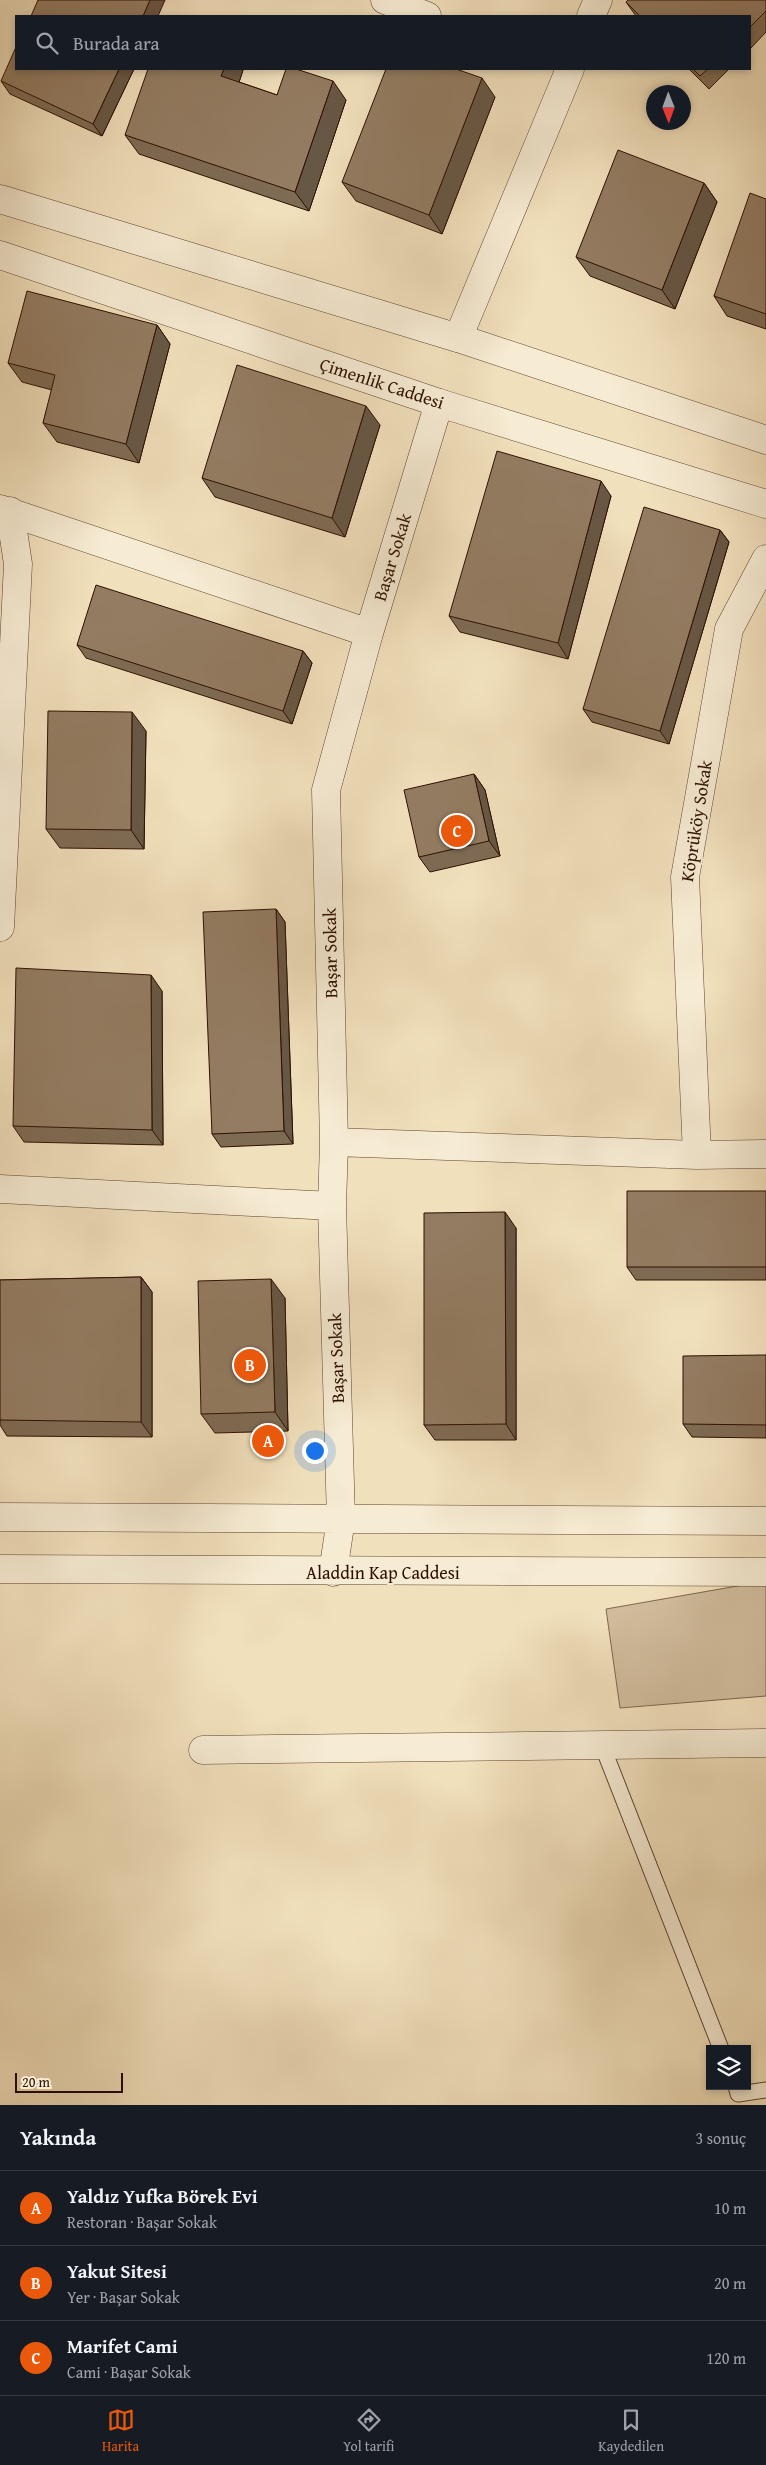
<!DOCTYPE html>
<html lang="tr">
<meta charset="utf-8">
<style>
body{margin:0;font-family:"Gentium Book Plus",serif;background:#242831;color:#f1f3f6}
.controls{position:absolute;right:15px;bottom:15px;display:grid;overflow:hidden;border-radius:0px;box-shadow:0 2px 8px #0003}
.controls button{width:45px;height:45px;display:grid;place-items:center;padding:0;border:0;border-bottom:1px solid #363941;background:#171b24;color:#f1f3f6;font:25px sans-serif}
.compass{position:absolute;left:646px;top:85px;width:45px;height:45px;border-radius:50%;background:#171b24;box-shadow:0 2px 8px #0003;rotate:179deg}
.scale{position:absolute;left:15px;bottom:12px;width:108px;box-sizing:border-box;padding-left:5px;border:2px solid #2e0f00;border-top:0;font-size:14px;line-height:18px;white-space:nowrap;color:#2e0f00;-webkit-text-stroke:4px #f6ebd3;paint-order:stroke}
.you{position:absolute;left:314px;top:1450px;width:18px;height:18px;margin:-12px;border:4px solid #fff;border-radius:50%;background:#1a73e8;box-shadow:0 0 0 8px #1a73e833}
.badge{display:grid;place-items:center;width:32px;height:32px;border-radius:50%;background:#ea580c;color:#fff;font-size:16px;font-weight:700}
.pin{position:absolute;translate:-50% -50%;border:2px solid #fff;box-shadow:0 1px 5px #0006}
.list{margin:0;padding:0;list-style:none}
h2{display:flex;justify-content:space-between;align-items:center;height:65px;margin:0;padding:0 20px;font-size:21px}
h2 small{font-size:16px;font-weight:400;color:#9ea1a6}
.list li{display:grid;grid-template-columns:32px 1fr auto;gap:15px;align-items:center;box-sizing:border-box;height:75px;padding:0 20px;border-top:1px solid #363941}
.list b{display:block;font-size:19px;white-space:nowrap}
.list p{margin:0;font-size:16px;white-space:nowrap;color:#9ea1a6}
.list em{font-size:16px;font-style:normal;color:#9ea1a6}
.icon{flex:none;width:28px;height:28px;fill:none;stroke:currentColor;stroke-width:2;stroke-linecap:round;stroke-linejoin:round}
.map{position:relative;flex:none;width:766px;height:2105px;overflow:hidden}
.search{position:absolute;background:#171b24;box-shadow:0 2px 8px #0003;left:15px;right:15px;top:15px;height:55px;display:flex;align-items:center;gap:12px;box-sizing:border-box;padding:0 18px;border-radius:0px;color:#9ea1a6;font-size:19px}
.sheet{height:290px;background:#171b24}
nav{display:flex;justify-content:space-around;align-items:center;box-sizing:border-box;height:70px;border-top:1px solid #363941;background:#171b24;font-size:14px;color:#9ea1a6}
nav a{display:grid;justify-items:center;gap:2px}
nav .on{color:#ea580c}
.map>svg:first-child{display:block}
</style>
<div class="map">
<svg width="766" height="2105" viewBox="0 0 766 2105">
<rect width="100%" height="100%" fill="#f1e0bc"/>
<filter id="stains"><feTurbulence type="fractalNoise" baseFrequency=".004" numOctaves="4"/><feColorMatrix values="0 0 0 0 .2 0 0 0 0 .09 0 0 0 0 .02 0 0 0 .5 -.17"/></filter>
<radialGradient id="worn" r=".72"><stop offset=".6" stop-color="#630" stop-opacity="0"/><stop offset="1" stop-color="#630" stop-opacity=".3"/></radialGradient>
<path fill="#d0bc9c" stroke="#7f664e" d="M766 1581V1696L620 1708 606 1609Z"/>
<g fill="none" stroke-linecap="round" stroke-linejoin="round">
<defs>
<path id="service" d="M602 1745 721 2049
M736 2086 738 2094 766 2090"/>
<path id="minor" d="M385 0 427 16
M591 16 598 0
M458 338 570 69
M0 509 369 633
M0 927 18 564 10 511
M334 1142 697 1155 766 1154
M697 1155 685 877 729 629 766 559
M0 1189 332 1206
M341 1519 332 1206 334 1142 326 790 369 633 439 403
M203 1750 766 1743"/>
<path id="tertiary" d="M0 199 458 338 766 440
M0 255 439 403 766 504
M0 1517 766 1521
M0 1569 766 1572
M333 1572 341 1519"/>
</defs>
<use href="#service" stroke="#5f432f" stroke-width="17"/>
<use href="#minor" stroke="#5f432f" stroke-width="29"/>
<use href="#tertiary" stroke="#5f432f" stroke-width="29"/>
<use href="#service" stroke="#f6ebd3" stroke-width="15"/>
<use href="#minor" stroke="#f6ebd3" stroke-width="28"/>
<use href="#tertiary" stroke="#f6ebd3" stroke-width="28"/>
</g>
<path fill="#7e6b54" stroke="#2e0f00" d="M766 0V32L750 49V16H636L626 2Z
M16 69H134L102 136 10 94 1 81Z
M689 69H729L709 89Z
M243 70 239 82 277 95 346 100 309 211 139 154 125 135Z
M495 97 442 234 356 201 342 182Z
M704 183 717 202 675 309 590 276 576 257Z
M766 199V329L727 316 714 296Z
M157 325 170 344 139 463 57 442 43 423 52 390 22 382 8 363Z
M380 425 345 537 215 497 202 478Z
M611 496 568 659 460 632 449 616Z
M720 530 729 542 669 744 592 722 583 709Z
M77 645 303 651 312 663 292 724 86 658Z
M146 731 144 849 60 848 46 829Z
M474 774 485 790 500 856 430 872 419 857Z
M276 909 285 922 293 1144 221 1147 212 1134Z
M162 991 163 1145 24 1142 13 1126Z
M766 1191V1280H636L627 1267Z
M516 1228V1440H435L424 1425Z
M141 1277 152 1292V1437L7 1436 0 1425V1280Z
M285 1298 288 1431 215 1433 201 1414Z
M766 1355V1438L692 1437 683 1424Z"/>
<path fill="#675745" stroke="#2e0f00" d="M150 0H165L158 16H143Z
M119 69H134L102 136 93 124Z
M224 69H243V70L235 95 221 76Z
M482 78 495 97 442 234 429 215Z
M333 81 346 100 309 211 295 192Z
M704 183 717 202 675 309 662 290Z
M157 325 170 344 139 463 126 444Z
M366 406 380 425 345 537 332 518Z
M601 481 611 496 568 659 558 643Z
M720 530 729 542 669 744 660 731Z
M303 651 312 663 292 724 283 711Z
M132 712 146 731 144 849 131 830Z
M474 774 485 790 500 856 489 841Z
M276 909 285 922 293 1144 284 1131Z
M151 975 162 991 163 1145 152 1130Z
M505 1212 516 1228V1440L506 1424Z
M141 1277 152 1292V1437L141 1422Z
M271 1279 285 1298 288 1431 275 1412Z"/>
<path fill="#937c62" stroke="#2e0f00" d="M38 0H150L143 16H31Z
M628 0H766V11L750 27V16H640L626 2Z
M16 47V69H119L93 124 1 81Z
M148 69H224L221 76 277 95 286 69H296L333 81 295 192 125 135Z
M386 69H456L482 78 429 215 342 182Z
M693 69H708L700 76Z
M618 150 704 183 662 290 576 257Z
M750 193 766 199V314L714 296Z
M27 291 157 325 126 444 43 423 55 375 8 363Z
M237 365 366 406 332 518 202 478Z
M497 451 601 481 558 643 449 616Z
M644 507 720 530 660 731 583 709Z
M96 585 303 651 283 711 77 645Z
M48 711 132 712 131 830 46 829Z
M474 774 489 841 419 857 404 790Z
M276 909 284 1131 212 1134 203 912Z
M16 968 151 975 152 1130 13 1126Z
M627 1191H766V1267H627Z
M505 1212 506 1424 424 1425V1213Z
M141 1277V1422L0 1420V1280Z
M271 1279 275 1412 201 1414 198 1281Z
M766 1355V1425L683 1424V1356Z"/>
<g text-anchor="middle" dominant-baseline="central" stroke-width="4" stroke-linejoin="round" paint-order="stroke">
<g font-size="18" fill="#2e0f00" stroke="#f6ebd3">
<text transform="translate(382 383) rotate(18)">Çimenlik Caddesi</text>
<text transform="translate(392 557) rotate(-73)">Başar Sokak</text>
<text transform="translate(696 821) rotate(-81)">Köprüköy Sokak</text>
<text transform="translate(330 953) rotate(-91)">Başar Sokak</text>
<text transform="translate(336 1358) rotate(-92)">Başar Sokak</text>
<text x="383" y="1572">Aladdin Kap Caddesi</text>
</g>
</g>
<rect width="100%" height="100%" filter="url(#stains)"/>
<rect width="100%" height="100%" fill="url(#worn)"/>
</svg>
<div class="controls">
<button><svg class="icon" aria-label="layers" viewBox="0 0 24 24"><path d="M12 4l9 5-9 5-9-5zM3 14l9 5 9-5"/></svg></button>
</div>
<svg class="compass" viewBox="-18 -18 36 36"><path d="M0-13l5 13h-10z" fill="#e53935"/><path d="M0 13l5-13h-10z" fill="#9ea1a6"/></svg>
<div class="scale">20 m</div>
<div class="you"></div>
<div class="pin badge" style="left:268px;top:1441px">A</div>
<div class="pin badge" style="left:250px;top:1365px">B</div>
<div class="pin badge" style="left:457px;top:831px">C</div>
<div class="search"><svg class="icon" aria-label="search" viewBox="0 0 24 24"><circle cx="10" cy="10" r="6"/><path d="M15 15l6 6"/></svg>Burada ara</div>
</div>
<section class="sheet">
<h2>Yakında<small>3 sonuç</small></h2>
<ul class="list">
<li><span class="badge">A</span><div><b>Yaldız Yufka Börek Evi</b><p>Restoran · Başar Sokak</p></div><em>10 m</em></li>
<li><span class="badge">B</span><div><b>Yakut Sitesi</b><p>Yer · Başar Sokak</p></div><em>20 m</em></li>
<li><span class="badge">C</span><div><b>Marifet Cami</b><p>Cami · Başar Sokak</p></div><em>120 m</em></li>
</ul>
</section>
<nav>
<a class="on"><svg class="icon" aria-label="map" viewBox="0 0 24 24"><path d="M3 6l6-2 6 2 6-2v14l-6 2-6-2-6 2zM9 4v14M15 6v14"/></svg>Harita</a>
<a><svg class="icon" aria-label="directions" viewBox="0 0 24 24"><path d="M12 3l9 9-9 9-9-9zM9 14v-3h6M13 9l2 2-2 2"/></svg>Yol tarifi</a>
<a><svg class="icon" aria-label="saved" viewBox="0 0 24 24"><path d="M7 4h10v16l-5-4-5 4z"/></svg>Kaydedilen</a>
</nav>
